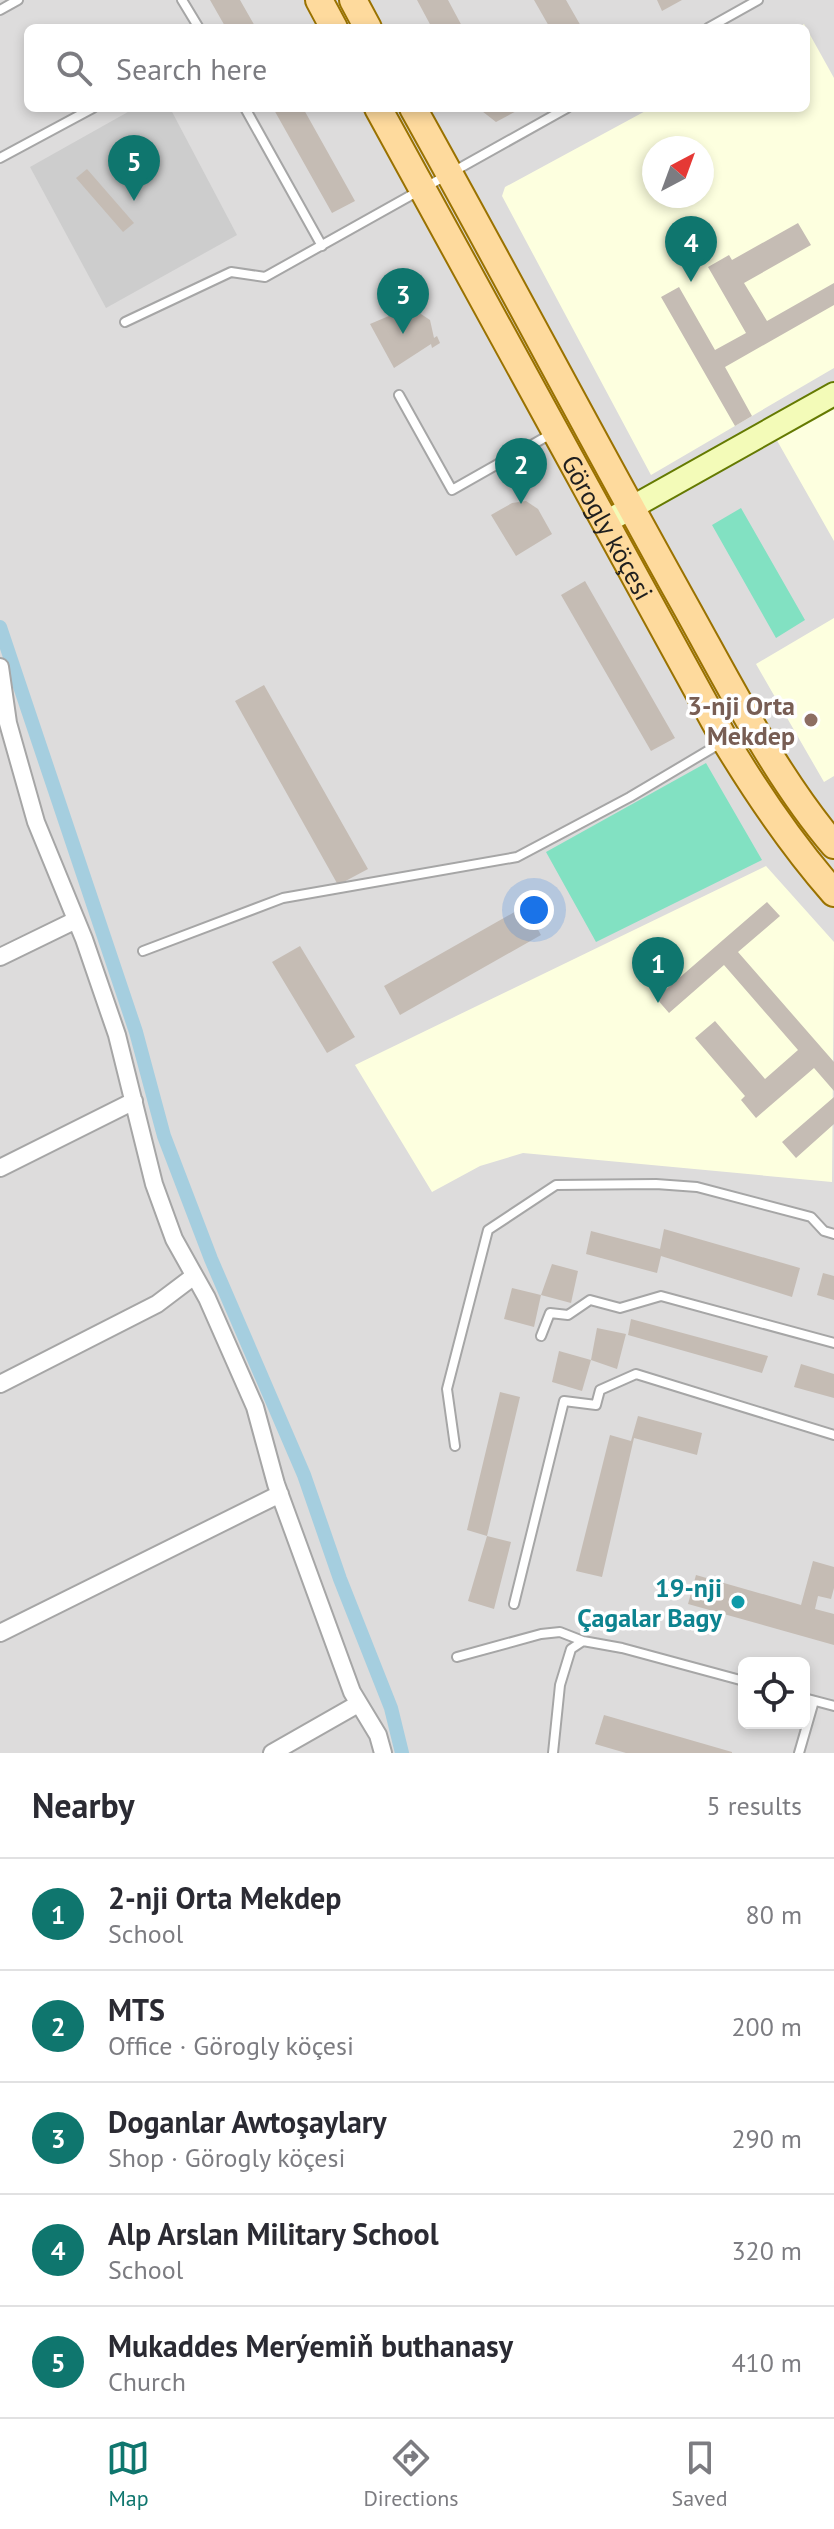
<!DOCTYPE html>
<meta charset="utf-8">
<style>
body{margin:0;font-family:"PT Sans",sans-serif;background:#f2f2f3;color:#2b2b33}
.controls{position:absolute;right:24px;bottom:24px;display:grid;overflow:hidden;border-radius:12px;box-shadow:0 4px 12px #0003}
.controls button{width:72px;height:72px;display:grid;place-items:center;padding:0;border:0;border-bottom:2px solid #e1e1e2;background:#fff;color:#2b2b33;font:40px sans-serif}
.compass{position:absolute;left:642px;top:136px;width:72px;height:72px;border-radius:50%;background:#fff;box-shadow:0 4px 12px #0003;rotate:41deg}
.you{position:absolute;left:534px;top:910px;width:28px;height:28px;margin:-20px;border:6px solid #fff;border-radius:50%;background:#1a73e8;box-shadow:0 0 0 12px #1a73e833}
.badge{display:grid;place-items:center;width:52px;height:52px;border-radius:50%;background:#0f766e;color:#fff;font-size:26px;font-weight:700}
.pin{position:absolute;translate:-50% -66px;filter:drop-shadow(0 2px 4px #0008)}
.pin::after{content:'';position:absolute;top:42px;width:28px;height:24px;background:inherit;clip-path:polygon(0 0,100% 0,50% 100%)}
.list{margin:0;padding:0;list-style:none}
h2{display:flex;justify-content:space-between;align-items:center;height:104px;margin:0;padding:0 32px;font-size:34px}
h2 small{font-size:26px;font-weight:400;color:#7c7c81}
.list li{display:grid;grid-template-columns:52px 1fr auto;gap:24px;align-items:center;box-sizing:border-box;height:112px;padding:0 32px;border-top:2px solid #e1e1e2}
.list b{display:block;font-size:30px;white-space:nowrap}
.list p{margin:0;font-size:26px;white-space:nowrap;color:#7c7c81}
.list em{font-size:26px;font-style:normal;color:#7c7c81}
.icon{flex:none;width:44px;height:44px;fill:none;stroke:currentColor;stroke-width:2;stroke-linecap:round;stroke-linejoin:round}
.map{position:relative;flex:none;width:834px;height:1753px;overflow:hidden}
.search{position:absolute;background:#fff;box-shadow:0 4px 12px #0003;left:24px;right:24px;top:24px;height:88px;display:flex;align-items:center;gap:20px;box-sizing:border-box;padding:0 28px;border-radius:12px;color:#7c7c81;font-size:30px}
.sheet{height:664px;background:#fff}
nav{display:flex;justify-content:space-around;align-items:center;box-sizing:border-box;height:112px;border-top:2px solid #e1e1e2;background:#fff;font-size:22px;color:#7c7c81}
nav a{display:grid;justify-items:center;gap:4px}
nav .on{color:#0f766e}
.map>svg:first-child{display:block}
</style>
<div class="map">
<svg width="834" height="1753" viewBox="0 0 834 1753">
<rect width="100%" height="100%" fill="#f0ede5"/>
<path fill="#dddcdc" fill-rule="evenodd" d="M0 0H834V1753H0ZM28 28H806V108H28ZM654 148H702V196H654ZM744 1663H804V1723H744Z"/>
<path fill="#fdffdf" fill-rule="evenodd" d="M804 24 834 78V368L651 475 502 196 505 187 651 108H806V28H798ZM654 148H702V196H654Z
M834 404V541L775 437Z
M834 618V776L824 782 756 664Z
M766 866 834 942 832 1182 523 1153 480 1166 432 1192 355 1065Z"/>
<path fill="#cdcdcd" d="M135 108H170L237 235 106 308 30 167Z"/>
<path fill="#82e1c2" d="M741 508 805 620 776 638 712 525Z
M706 763 762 860 596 942 546 852Z"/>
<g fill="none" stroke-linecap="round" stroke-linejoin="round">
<path stroke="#a5cedf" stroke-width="14" d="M0 627 136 1032 164 1136 211 1259 304 1475 340 1579 391 1708 402 1753"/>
</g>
<path fill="#c5bcb4" d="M210 0H240L256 28H226Z
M417 0H448L463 28H432Z
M534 0H566L582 28H550Z
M657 0H682L662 11Z
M273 108H303L355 201 332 213Z
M478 108H522L496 122Z
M119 149 128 158 131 154 142 166 139 169 145 175 135 186 128 179 124 184 113 173 116 169 108 161Z
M87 169 134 223 123 232 76 178Z
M798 223 811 245 744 283 767 321 834 283V305L725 367 752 416 735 426 661 297 679 287 715 350 746 333 708 267 729 255 732 260Z
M416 299 421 314 430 320 434 338 437 336 440 343 432 348 431 344 394 368 370 324 410 307 408 303Z
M526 501 538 509 552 534 516 556 491 515 512 503Z
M585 581 675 738 651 751 561 595Z
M264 685 368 869 338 885 235 701Z
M767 902 780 916 738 952 834 1062V1091L814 1068 756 1118 741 1100 745 1096 695 1038 715 1021 765 1079 798 1050 724 965 669 1013 656 998Z
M525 906 541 935 400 1015 384 986Z
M300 946 355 1037 327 1053 272 962Z
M834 1097V1124L796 1158 782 1142Z
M664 1229 800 1268 792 1297 661 1256 657 1273 586 1254 591 1231 660 1249Z
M552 1264 578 1271 571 1303 541 1295Z
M823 1273 834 1276V1300L817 1295Z
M512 1288 541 1295 534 1327 504 1319Z
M631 1319 768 1356 762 1373 628 1335Z
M597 1328 626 1334 617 1369 591 1360 582 1391 552 1382 559 1351 591 1360Z
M801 1364 834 1374V1398L794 1387Z
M500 1392 520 1397 487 1536 467 1530Z
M638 1416 702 1433 697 1455 634 1438 602 1577 576 1571 610 1435 631 1441Z
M487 1536 511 1542 494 1609 468 1601Z
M813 1561 834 1567V1588L831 1599 818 1596 815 1609 834 1614V1645L688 1604 696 1575 801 1605Z
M604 1715 732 1752V1753H626L595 1744Z"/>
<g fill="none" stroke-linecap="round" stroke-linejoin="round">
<defs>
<path id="lane" d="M182 0 199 28
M0 10 18 0
M708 28 758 0
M245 108 322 246
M0 158 93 108
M125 322 231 272 265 277 567 108
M399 395 452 490 551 434
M143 951 283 898 517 857 630 797 721 743
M541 1336 550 1313 568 1315 590 1300 620 1308 661 1296 834 1343
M455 1446 447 1389 488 1230 556 1185 656 1184 697 1187 811 1217 824 1231 834 1234
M514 1604 564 1401 596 1405 600 1390 636 1374 834 1435
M457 1657 541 1634 560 1632 583 1641
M804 1698 834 1706
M553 1753 560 1685 571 1649 583 1641 622 1648 744 1681
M799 1753 814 1701"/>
<path id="street" d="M0 667 8 723 36 822 84 939 117 1035 154 1184 174 1239 207 1298 255 1407 276 1484 352 1692 378 1735 383 1753
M0 957 76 920
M0 1168 134 1101
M0 1384 157 1304 194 1276
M0 1633 280 1494
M272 1753 358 1704"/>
<path id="secondary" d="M606 522 834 394"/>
<g id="primary">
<path d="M319 0 334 28"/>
<path d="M353 0 368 28"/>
<path id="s1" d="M378 108 723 737C756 792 791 844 834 893"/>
<path d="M413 108C504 271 590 435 681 598 726 678 774 775 834 845"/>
</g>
</defs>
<use href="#lane" stroke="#a6a6a6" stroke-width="12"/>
<use href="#street" stroke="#a6a6a6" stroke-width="20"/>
<use href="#secondary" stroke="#657a02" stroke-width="26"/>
<use href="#primary" stroke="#9a7200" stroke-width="30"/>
<use href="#lane" stroke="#fff" stroke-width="8"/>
<use href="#street" stroke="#fff" stroke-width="16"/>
<use href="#secondary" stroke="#f3fbb8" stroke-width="22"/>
<use href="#primary" stroke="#feda9d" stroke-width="26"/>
</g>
<circle fill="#8d6e63" stroke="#fff" stroke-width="3" cx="811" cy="720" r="8"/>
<circle fill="#0f9aa8" stroke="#fff" stroke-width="3" cx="738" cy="1602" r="8"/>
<g text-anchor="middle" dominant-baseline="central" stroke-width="7" stroke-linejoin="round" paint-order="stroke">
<g font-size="26" fill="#1f1f1f" stroke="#fff">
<text stroke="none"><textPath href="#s1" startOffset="478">Görogly köçesi</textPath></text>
</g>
<g font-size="26" font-weight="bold" fill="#785e54" stroke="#fff" text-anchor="end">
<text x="795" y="705">3-nji Orta<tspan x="795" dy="30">Mekdep</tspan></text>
</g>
<g font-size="26" font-weight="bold" fill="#0d838f" stroke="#fff" text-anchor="end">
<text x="722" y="1587">19-nji<tspan x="722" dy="30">Çagalar Bagy</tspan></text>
</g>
</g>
</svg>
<div class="controls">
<button><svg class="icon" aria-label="locate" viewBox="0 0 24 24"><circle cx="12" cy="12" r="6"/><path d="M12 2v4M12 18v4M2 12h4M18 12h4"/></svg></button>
</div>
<svg class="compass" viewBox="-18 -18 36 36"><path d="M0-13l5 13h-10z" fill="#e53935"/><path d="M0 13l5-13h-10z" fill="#7c7c81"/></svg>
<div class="you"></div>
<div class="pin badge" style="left:658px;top:1003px">1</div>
<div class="pin badge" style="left:521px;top:504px">2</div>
<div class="pin badge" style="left:403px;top:334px">3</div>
<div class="pin badge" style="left:691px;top:282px">4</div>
<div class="pin badge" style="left:134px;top:201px">5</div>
<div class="search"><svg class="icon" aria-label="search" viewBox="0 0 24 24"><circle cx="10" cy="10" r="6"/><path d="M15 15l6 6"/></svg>Search here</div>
</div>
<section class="sheet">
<h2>Nearby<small>5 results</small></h2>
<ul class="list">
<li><span class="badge">1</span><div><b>2-nji Orta Mekdep</b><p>School</p></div><em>80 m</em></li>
<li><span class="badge">2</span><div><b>MTS</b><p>Office · Görogly köçesi</p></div><em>200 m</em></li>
<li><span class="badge">3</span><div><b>Doganlar Awtoşaylary</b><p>Shop · Görogly köçesi</p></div><em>290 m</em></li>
<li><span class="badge">4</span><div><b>Alp Arslan Military School</b><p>School</p></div><em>320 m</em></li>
<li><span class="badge">5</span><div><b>Mukaddes Merýemiň buthanasy</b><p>Church</p></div><em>410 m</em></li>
</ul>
</section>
<nav>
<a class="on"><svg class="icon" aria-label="map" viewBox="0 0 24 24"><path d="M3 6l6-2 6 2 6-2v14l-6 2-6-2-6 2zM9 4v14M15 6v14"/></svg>Map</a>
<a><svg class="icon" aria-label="directions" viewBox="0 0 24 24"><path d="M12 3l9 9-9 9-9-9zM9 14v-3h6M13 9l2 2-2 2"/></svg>Directions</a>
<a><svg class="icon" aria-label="saved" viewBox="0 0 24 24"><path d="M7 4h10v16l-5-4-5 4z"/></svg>Saved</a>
</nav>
